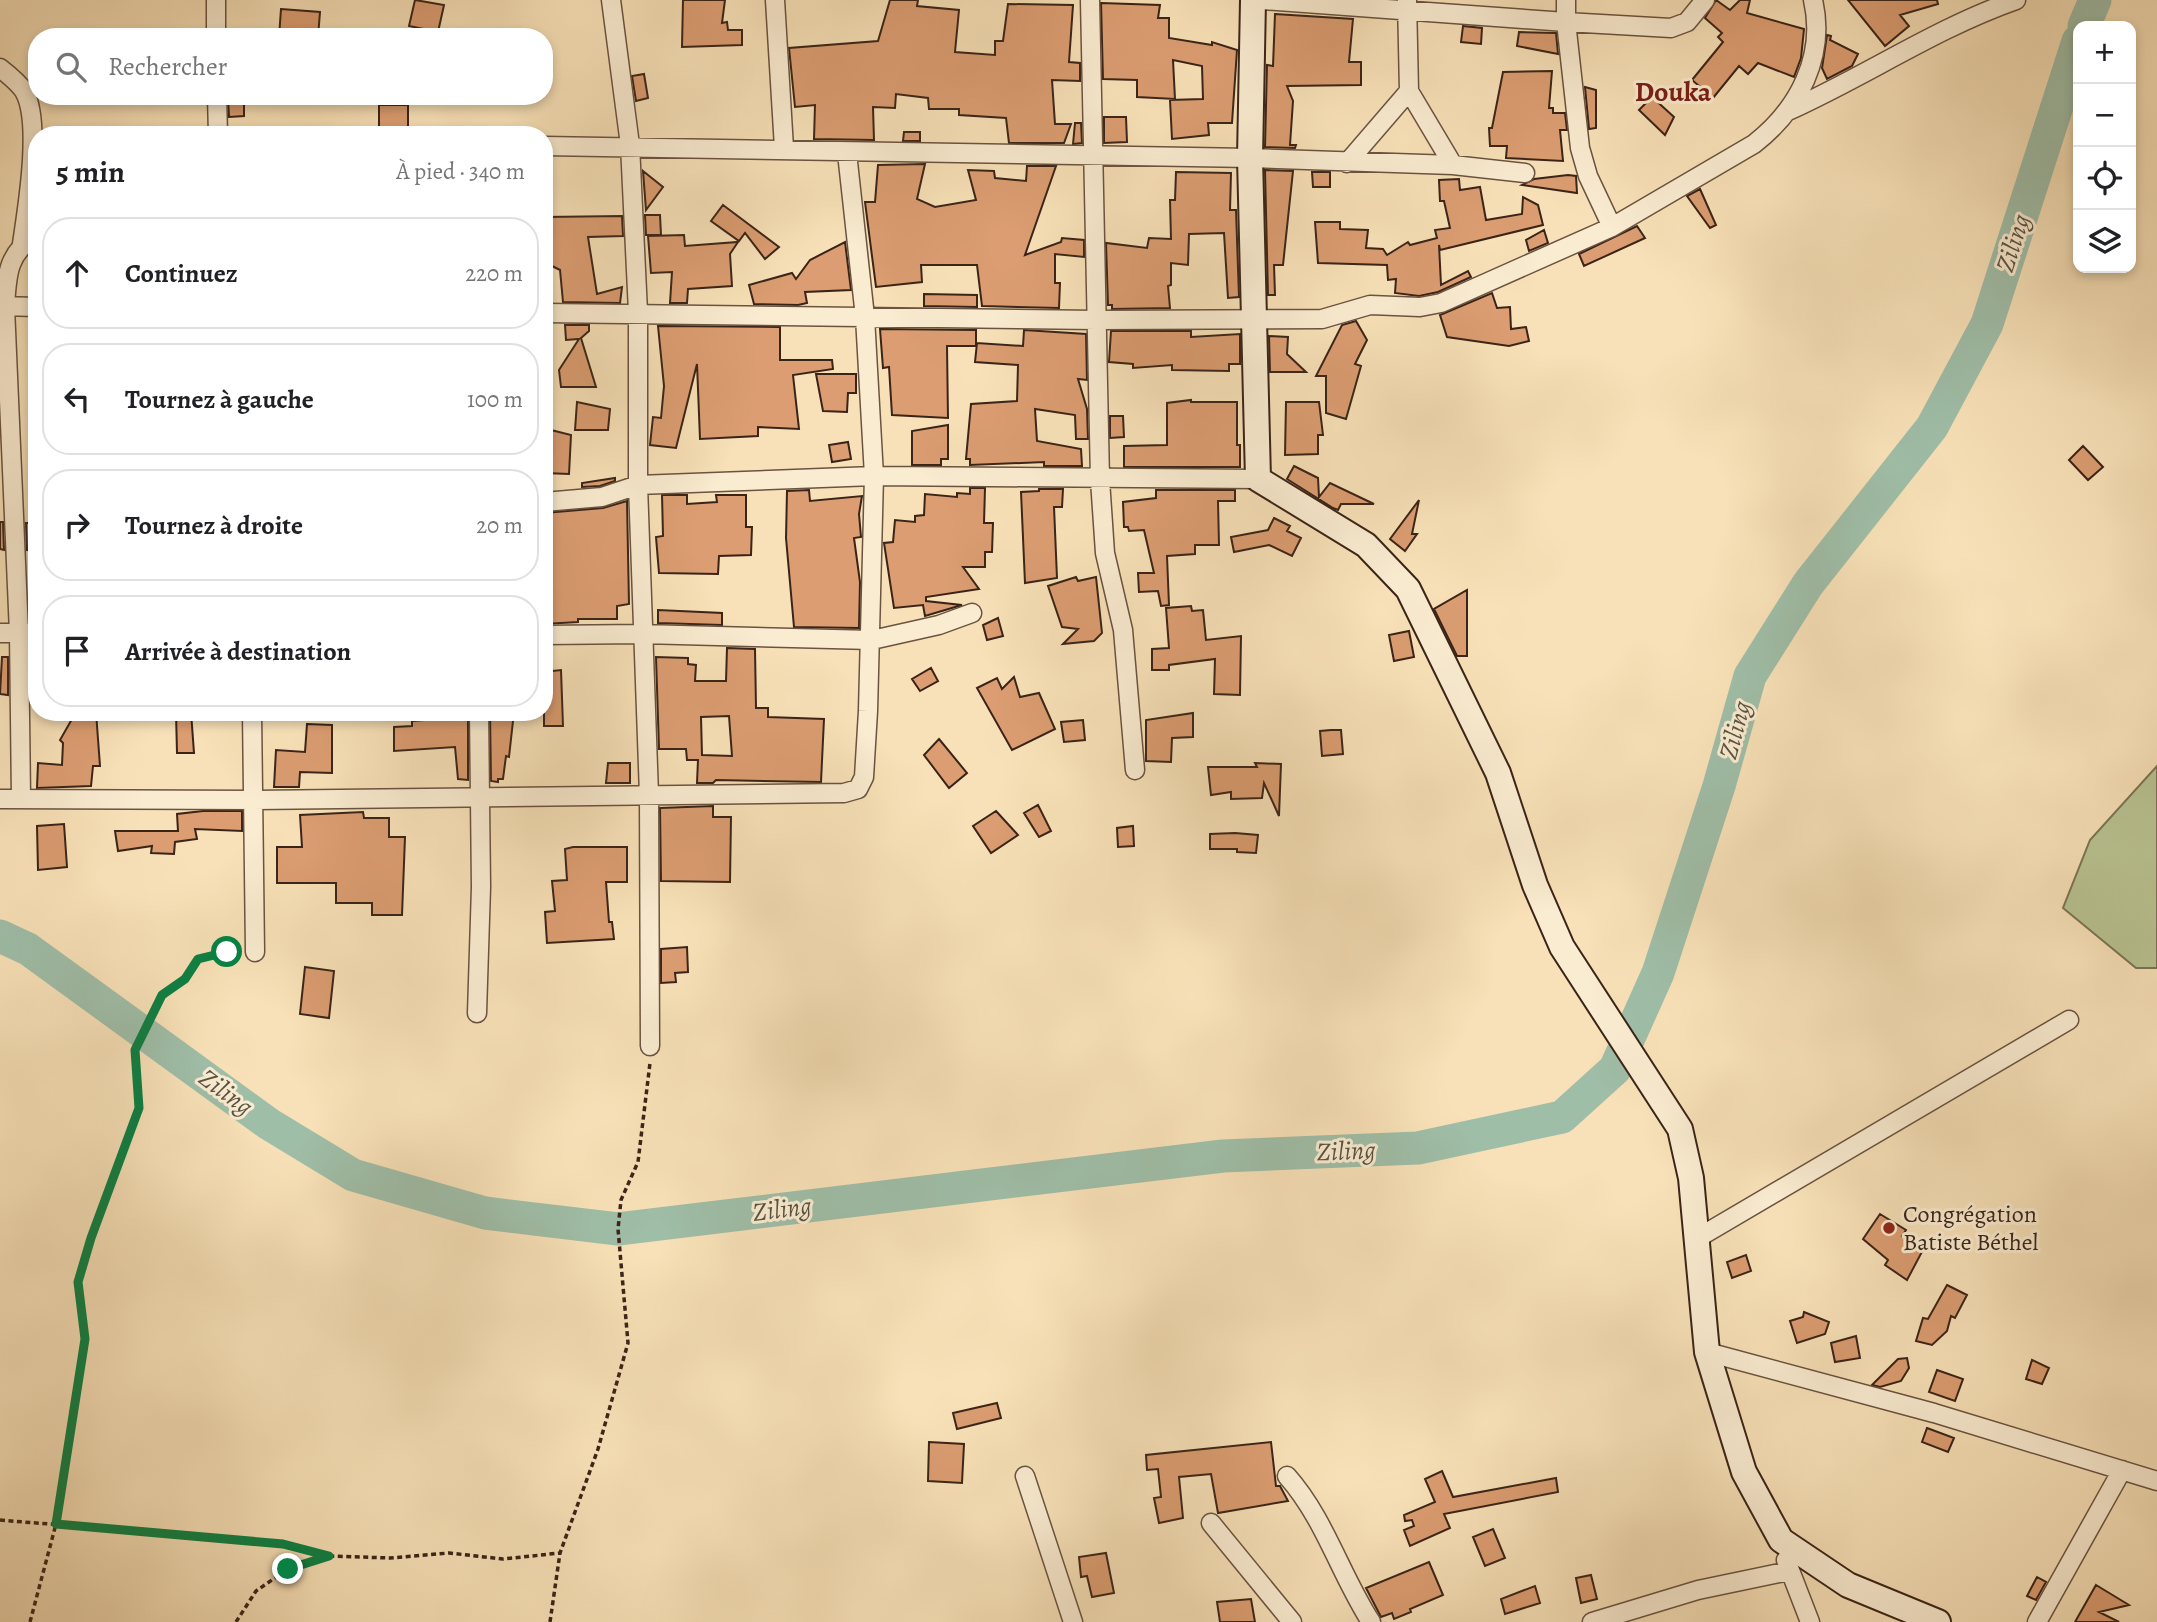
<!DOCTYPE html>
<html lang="fr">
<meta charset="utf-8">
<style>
body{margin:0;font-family:Alegreya,serif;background:#f6f6f6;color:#202124}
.controls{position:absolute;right:21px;top:21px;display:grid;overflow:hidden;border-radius:14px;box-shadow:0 4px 10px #0003}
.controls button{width:63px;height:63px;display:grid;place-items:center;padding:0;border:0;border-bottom:2px solid #e0e0e0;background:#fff;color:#202124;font:35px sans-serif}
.stop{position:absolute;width:21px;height:21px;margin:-16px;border:5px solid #0b8043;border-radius:50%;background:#fff}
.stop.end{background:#0b8043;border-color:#fff;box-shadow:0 2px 7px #0008}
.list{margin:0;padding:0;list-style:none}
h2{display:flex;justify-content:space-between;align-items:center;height:91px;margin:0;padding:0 28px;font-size:30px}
h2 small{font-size:23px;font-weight:400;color:#757577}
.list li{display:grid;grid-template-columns:46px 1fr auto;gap:21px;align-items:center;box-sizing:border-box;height:112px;margin:0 14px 14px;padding:0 14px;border:2px solid #e0e0e0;border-radius:28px}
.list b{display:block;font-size:26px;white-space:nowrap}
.list em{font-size:23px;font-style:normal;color:#757577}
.icon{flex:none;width:38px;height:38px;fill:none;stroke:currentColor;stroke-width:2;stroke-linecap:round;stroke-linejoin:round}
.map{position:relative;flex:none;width:2157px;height:1622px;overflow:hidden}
.search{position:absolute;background:#fff;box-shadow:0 4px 10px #0003;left:28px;top:28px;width:525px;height:77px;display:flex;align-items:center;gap:18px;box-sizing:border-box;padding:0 24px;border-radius:28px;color:#757577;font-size:26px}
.panel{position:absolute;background:#fff;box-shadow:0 4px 10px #0003;left:28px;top:126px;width:525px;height:595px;border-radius:28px}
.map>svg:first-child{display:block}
</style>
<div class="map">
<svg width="2157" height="1622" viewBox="0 0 2157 1622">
<rect width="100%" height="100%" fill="#f8e1b8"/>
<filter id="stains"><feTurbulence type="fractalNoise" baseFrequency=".00286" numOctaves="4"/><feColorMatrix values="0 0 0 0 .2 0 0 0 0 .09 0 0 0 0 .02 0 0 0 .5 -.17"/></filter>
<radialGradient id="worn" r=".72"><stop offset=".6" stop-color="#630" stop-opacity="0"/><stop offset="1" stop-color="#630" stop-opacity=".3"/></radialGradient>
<path fill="#b9c392" stroke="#7a7455" stroke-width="2" d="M2157 766V968H2136L2063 908 2090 840Z"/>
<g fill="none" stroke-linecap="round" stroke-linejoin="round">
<path stroke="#9fbea8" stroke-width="33" d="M2084 26 2095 0
M0 936 28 949 269 1124 353 1175 485 1213 618 1229 1223 1156 1418 1148 1562 1117 1615 1069 1658 973 1719 786 1750 676 1808 584 1932 427 1987 324 2078 41"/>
</g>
<path fill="#db9d71" stroke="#3a2418" stroke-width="2" fill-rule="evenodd" d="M415 0 444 5 438 32 409 26Z
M683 0H725L722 23 727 22 728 30H742V45L682 47Z
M890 0H918L917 6 959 10 955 52 995 55V41H1003L1008 4 1073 5 1069 62 1080 63V81L1052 80 1055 124H1071L1064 143H1009L1006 118 959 115V109H929L928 98 896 94 895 108 873 107 874 140 814 139 815 105 795 107 789 48 878 41Z
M1716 0 1730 10 1740 0H1750L1747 13 1804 29 1801 58 1794 77 1758 63 1748 74 1739 66 1713 98 1692 80 1723 42 1718 37 1722 33 1705 18Z
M1848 0H1937L1938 4 1900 15 1909 26 1885 46Z
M1101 3 1160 5 1158 18H1169V38L1212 45V42L1237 50 1232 123H1208L1209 135 1172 139 1170 100 1203 99 1202 66 1173 60 1175 99 1137 97V80L1103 79Z
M281 9 320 12 318 37H279Z
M1275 14 1353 19 1349 62H1361V85L1287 86 1293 101 1290 145H1296L1295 148 1265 147 1267 65 1273 66Z
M1463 26 1482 28 1481 44 1461 42Z
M1519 32 1556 33 1558 54 1517 46Z
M1827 35 1831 36 1830 40 1858 54 1852 66 1827 79 1822 68Z
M1552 71 1549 108H1553V113H1565L1567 130H1560L1563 161 1506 158 1507 146H1490L1489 128H1492L1503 72Z
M644 74 648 98 636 101 632 76Z
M1585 87 1596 90V128L1589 129Z
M244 97V116L229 117 228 98Z
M1652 97 1674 117 1665 135 1639 110Z
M379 105H408V130L379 129Z
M1104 117H1126L1127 142 1104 143Z
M1075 123H1081L1082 143 1073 144Z
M904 132H920V141H903Z
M925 164 917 199 935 207 976 200 968 170 994 171 995 178 1026 181 1027 166H1056L1025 255 1061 242 1062 238 1084 240V257L1055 254V283H1060L1059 308 982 306 977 265H921L922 282 876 287 865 202H875L878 165Z
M1265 170 1293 171 1283 265H1274L1275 295H1268Z
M643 171 663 187 646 210Z
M1176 172 1231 173 1230 210H1236L1239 297 1228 298 1224 233 1189 234 1188 265 1171 263V285L1168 286 1170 308 1112 309V305H1108L1106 243 1147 248 1149 238 1171 239 1170 200H1175Z
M1312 172H1330V187H1313Z
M1568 175 1576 176 1577 193 1522 185 1534 179Z
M1459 179 1460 190 1480 187 1486 220 1522 214 1523 197 1538 205 1543 225 1440 250 1439 245 1441 285 1468 271 1471 277 1438 292 1419 296 1395 293 1396 279 1388 280 1387 265 1318 263 1315 222H1340V229L1368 230 1366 248 1383 249 1387 255 1408 242 1410 245 1437 238 1435 230 1450 228 1444 201H1440L1439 180Z
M1700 189 1716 225 1710 228 1687 196Z
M723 205 779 247 765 259 745 233 739 241 711 221Z
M645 215H660L661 235H646Z
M622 216 623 236 588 237 597 294 622 287 620 303 563 302 560 270 552 266 544 217Z
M1637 226 1645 238 1584 266 1579 254Z
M1544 230 1548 243 1529 251 1526 240Z
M684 235 685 246 738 242 730 254 732 286 688 289 687 303H670L672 272 651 273 648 236Z
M845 242 851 290 805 292 807 303 798 305 754 304 749 285 792 273 796 279 810 260Z
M1492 293 1497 308 1510 307 1511 329 1526 327 1529 341 1509 346 1447 337 1440 315Z
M924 294 977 295V307L924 306Z
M1356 321 1367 340 1355 364 1361 366 1346 419 1326 413V376H1316L1342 325Z
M565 325H589V331L581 338 596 387H561L559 370 579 339 566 340Z
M658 326 780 327V360H832L833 369 793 375 799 429 758 427V436L700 439 697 364 676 448 650 445 653 417 661 418 664 386Z
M880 329 976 330V346H947L948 418 892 415 889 367 883 368Z
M1024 330 1086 334 1087 380 1078 379 1087 409 1088 439H1076L1075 415 1035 409 1037 441 1081 449 1082 466H1044V462L970 465V459H966L971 404 1017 401 1018 365 975 362 977 343 1023 346Z
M1111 331H1191V337L1240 334V364H1229V371L1172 370V365L1133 368V364L1109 362Z
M1269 336 1288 337 1287 354 1306 372H1270Z
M816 374H856V393H848L847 412 823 411Z
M1191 400V402H1237V445H1240V467H1124V446L1167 445V403Z
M577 402 610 409 608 430H575Z
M1286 402H1319L1323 435H1318V454L1285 455Z
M1110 416H1123L1124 437 1110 438Z
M948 425V459H941V465H912V431Z
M551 430 571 435 569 474 544 473V457Z
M848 442 851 459 832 462 829 445Z
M2083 446 2103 467 2088 480 2069 460Z
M1294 466 1318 478 1319 497 1330 483 1374 504H1341L1338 510 1333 508 1287 479Z
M615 478V481L600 486 582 487V483Z
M970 488H985L984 523H993L992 552H985V567H963L979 589 926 597V601L962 605 925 616 923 605 894 608 884 543 893 542 895 520 915 522V516L924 515 925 494 957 497V493L970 494Z
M1039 489H1063L1062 507H1054L1057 578 1025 583 1021 492 1039 491Z
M809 490 810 501 862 496 859 514 861 537 854 538 860 582 859 628 794 627 786 538 787 491Z
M1156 490H1235V501H1218L1219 545H1195V554L1167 556 1169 605 1161 606 1158 591 1139 592 1138 573H1154L1144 530 1129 531 1128 527H1124L1123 502 1156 498Z
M662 495H687V504L717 502 716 495H746V527H752L751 555 719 556 718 574 659 573 656 537 663 536Z
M1419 500 1412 534H1417L1405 551 1390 539Z
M627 501 629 604 617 606V619H578V622L544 624V513L603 508Z
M1274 518 1290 526 1287 531 1301 538 1292 556 1269 545 1234 552 1231 537 1268 530Z
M0 522H3L4 550 0 549Z
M26 523H37V551L27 550Z
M1076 577 1078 581 1096 577 1102 633 1094 641 1063 644 1078 629 1062 627 1048 586Z
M1467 590V656H1457L1434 609Z
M1191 606 1192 611 1203 610 1206 640 1241 636 1240 695 1214 694 1215 659 1169 665V670H1152V649L1169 648 1166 608Z
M658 610 722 613V625L658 623Z
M998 618 1003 636 987 640 983 625Z
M1409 631 1414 657 1394 661 1389 635Z
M727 648 755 649 756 708H768V717L824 719 821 782 716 780 713 783H697L698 760H687L686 749H659L656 657 688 658V664L696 665 695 681H726ZM729 716 732 756 702 755 701 717Z
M31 656H37V697L31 696Z
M2 657H8V695L0 694Z
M931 668 938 681 920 691 912 679Z
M561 670 563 726H544V672Z
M1014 677 1020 697 1039 693 1055 729 1012 750 977 688 997 678 1002 689Z
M76 712H96L100 766H93L91 786 37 788 38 763 62 765 63 743 60 740Z
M191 712 194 753H177L176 713Z
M460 712H468V780L458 779 455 747 394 751V727L412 726V721L460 717Z
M490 712H514L509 757 506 756 503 779H498V782L491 781Z
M1193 713V737L1172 738 1171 762 1146 761V720Z
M1083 720 1085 740 1064 742 1061 722Z
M307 724 332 725V773L300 772 299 787H274L276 750 305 752Z
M1331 730H1341L1343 754 1322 756 1320 731Z
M939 739 967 773 949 788 924 755Z
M608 763H630V783H606Z
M1255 763 1281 764 1279 816 1264 783 1262 798 1231 799V792L1211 795 1208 767H1257Z
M1038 805 1051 831 1039 837 1024 813Z
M713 806V817H731L730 882 661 881 660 808Z
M203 811H242V831L195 829 197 839 175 842 174 854 151 853 152 846 118 851 115 831H178L177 814Z
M996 811 1018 835 991 853 973 826Z
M363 812 364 818H389V837H405L402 915H372V903H336V883H277V847H302L300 815Z
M64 824 67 867 38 870 37 826Z
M1133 826 1134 846 1118 847 1117 828Z
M1235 833 1258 835 1256 853 1237 852V849H1210V834Z
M573 847H627V882H606L609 922H612L614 939 547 943 545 912 555 911 552 881 567 880 565 849Z
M687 947 688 972 675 973 676 982 661 983V949Z
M305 967 334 971 329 1018 300 1014Z
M1880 1214 1906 1230 1902 1236 1924 1248 1907 1280 1885 1265 1888 1260 1863 1239Z
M1746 1255 1751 1271 1732 1278 1727 1262Z
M1947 1285 1967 1295 1955 1318 1951 1316 1947 1331 1932 1345 1916 1341 1923 1318 1928 1319Z
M1804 1312 1829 1322 1825 1334 1797 1343 1790 1321 1803 1317Z
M1856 1336 1860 1358 1835 1362 1831 1343Z
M1907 1358 1909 1368 1901 1381 1880 1387 1872 1385 1898 1359Z
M2032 1360 2049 1368 2042 1384 2026 1379Z
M1937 1370 1963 1379 1955 1401 1929 1392Z
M997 1403 1001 1418 957 1429 953 1413Z
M1927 1428 1954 1438 1948 1452 1922 1442Z
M929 1442 964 1444 962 1483 928 1481Z
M1271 1442 1276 1486H1280L1288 1501 1218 1513 1211 1474 1179 1477 1183 1518 1159 1523 1154 1498 1161 1497 1158 1469 1147 1470 1146 1455Z
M1442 1471 1453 1497 1556 1478 1558 1492 1444 1514 1450 1528 1410 1546 1404 1530 1414 1526 1412 1520 1405 1521 1404 1515 1435 1502 1425 1479Z
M1493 1529 1505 1558 1485 1566 1473 1537Z
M1106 1553 1114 1593 1092 1597 1087 1576 1081 1577 1079 1557Z
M1429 1562 1443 1595 1410 1609 1411 1612 1394 1619 1392 1613 1381 1617 1366 1588Z
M1591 1575 1597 1599 1581 1603 1576 1578Z
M2037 1577 2046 1582 2036 1600 2027 1596Z
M2096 1585 2129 1605 2099 1612 2119 1622H2075Z
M1535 1586 1540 1603 1505 1614 1501 1599Z
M1251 1599 1255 1622H1220L1217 1602Z"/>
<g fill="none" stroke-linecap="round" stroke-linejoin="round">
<defs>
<path id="minor" d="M216 0V37
M611 0 630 145 638 312V485L649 795 650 1046
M775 0 784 148
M1090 0 1100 480 1105 553 1123 630 1135 770
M1262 0 1566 22V0
M1407 0 1409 91 1453 165
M0 68C9 75 18 82 24 91 42 122 27 209 22 244
M217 96 218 135
M1788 111C1866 76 1936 28 2016 0
M544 146 1250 158 1453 165 1525 173
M1347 163 1409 91
M1612 227 1588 176 1580 148 1566 22 1671 28 1687 22 1705 0
M0 306 37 307
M544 313 1097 320 1322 319 1370 305 1420 307 1441 303 1612 227 1754 144C1799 109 1826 56 1813 0
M544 502 602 497 638 485 874 476 1258 479
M0 633H37
M544 635 642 634 872 640 939 625 972 613
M252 712 255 952
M0 799 255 800 844 793 858 789 864 777 868 711 874 476 865 317 847 153
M21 799 19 633 5 307C7 274 7 254 37 234
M477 1013 481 887 479 712
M1696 1239 2069 1020
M1707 1352 1934 1413 2157 1481
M1025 1476 1073 1622
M1287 1476C1325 1519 1340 1574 1371 1622
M1211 1523 1292 1622
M1786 1560 1810 1622
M1592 1622 1698 1590 1789 1571
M2037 1622 2122 1470"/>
<path id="secondary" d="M1253 0 1250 158 1258 479 1366 545 1408 589 1498 773 1535 885 1562 947 1680 1129 1691 1178 1707 1352 1744 1472 1781 1540 1848 1585 1938 1622"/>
</defs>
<use href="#minor" stroke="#6a5340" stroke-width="21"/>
<use href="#secondary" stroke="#3a2418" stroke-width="28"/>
<path stroke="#3a2418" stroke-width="3.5" stroke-dasharray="5 3.5" stroke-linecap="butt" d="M0 1520C109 1530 221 1529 328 1556
M30 1622 56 1524 85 1339 78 1282 91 1238 139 1108 135 1050 162 994 185 979 198 959 239 952
M236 1622 256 1591 288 1569 329 1556 390 1558 449 1553 503 1559 560 1553
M550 1622 560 1553 598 1449 628 1343 618 1229 621 1200 638 1162 650 1063"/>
<use href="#minor" stroke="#faecd1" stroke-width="18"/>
<use href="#secondary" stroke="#faecd1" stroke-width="24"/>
</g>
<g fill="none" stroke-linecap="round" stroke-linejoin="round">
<path stroke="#0b8043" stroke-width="9" d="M227 952 198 959 185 979 162 995 135 1050 139 1108 91 1238 78 1282 85 1339 56 1524 283 1544 329 1556 288 1569"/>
</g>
<circle fill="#8f2418" stroke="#faecd1" stroke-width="2.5" cx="1889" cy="1228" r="7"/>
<g text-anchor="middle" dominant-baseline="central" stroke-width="6" stroke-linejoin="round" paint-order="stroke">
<g font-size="24" fill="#3a2418" stroke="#faecd1" text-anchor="start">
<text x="1903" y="1214">Congrégation<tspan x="1903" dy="28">Batiste Béthel</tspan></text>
</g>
<g font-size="26" font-style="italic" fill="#585243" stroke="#faecd1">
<text transform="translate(2013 243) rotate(-72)">Ziling</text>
<text transform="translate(1735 730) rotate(-75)">Ziling</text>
<text transform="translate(226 1092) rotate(36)">Ziling</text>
<text transform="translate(1346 1151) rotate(-2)">Ziling</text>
<text transform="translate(782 1209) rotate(-7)">Ziling</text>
</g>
<g font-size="28" font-weight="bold" fill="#7a1f14" stroke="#faecd1">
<text x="1673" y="92">Douka</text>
</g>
</g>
<rect width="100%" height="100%" filter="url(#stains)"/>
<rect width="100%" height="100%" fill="url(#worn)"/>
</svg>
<div class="controls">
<button>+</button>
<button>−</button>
<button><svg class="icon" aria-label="locate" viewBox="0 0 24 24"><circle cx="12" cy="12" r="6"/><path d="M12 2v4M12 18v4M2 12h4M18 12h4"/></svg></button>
<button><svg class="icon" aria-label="layers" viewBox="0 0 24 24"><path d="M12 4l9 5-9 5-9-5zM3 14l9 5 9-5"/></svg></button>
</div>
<div class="stop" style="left:227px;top:952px"></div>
<div class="stop end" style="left:288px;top:1569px"></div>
<div class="search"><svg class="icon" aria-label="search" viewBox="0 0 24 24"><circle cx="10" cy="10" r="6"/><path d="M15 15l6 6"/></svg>Rechercher</div>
<section class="panel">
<h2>5 min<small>À pied · 340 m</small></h2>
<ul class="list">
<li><svg class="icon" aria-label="ahead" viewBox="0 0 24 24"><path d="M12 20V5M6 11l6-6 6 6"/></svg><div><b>Continuez</b></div><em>220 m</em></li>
<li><svg class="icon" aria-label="left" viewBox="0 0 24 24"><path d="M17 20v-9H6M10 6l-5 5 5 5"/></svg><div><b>Tournez à gauche</b></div><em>100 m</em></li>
<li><svg class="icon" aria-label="right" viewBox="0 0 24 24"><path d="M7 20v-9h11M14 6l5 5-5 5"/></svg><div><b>Tournez à droite</b></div><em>20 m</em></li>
<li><svg class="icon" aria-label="arrive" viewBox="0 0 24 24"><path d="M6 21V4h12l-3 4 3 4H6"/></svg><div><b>Arrivée à destination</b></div></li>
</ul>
</section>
</div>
